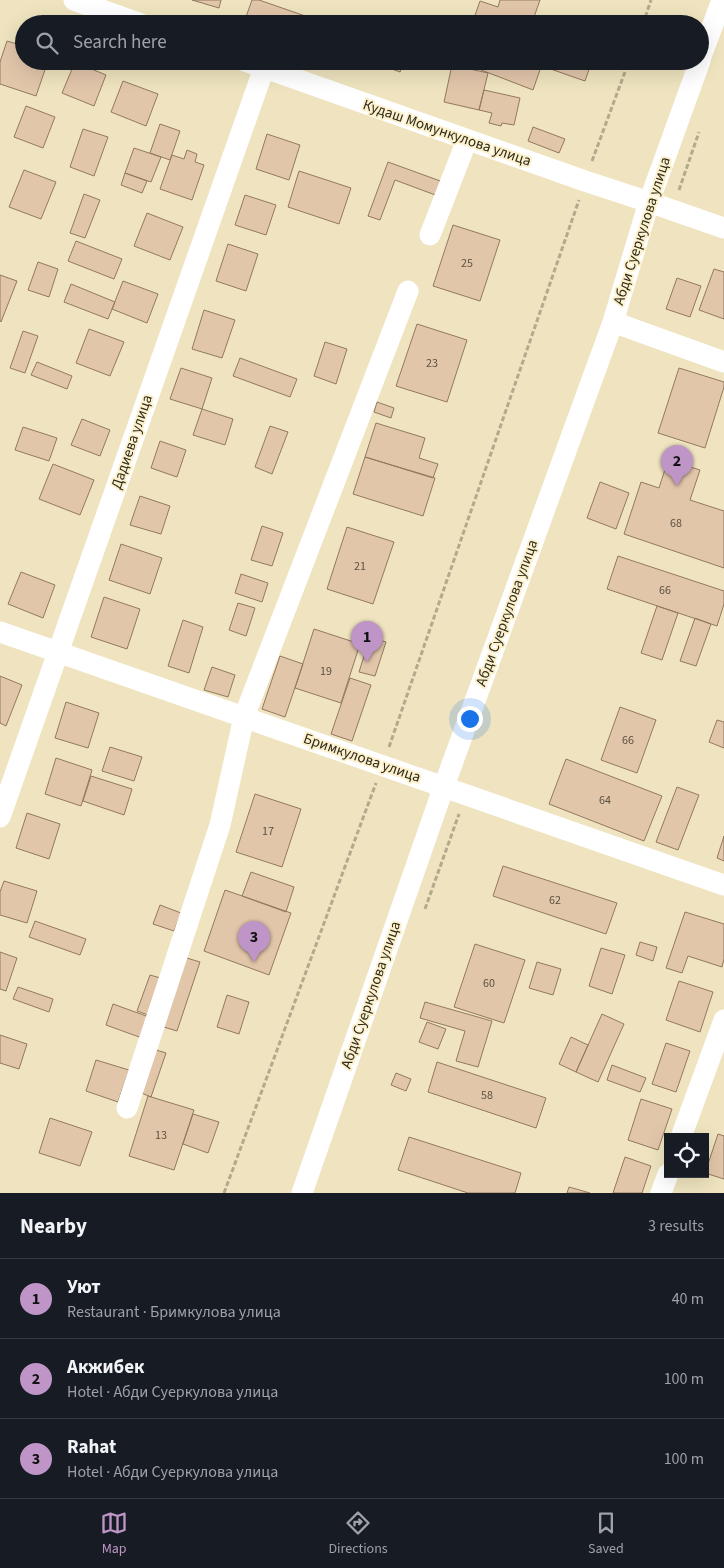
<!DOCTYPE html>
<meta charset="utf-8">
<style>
body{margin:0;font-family:"Source Sans 3",sans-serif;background:#242831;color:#f1f3f6}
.controls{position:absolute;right:15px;bottom:15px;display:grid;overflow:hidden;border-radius:0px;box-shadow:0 5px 20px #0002}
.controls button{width:45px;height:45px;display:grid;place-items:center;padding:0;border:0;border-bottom:1px solid #363941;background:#171b24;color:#f1f3f6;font:25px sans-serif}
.you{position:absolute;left:469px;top:718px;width:18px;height:18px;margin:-12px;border:4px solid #fff;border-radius:50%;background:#1a73e8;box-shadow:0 0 0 8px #1a73e833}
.badge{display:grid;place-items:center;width:32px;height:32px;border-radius:50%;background:#bf95c7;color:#111;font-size:16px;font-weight:700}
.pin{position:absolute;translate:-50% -41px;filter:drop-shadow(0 1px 2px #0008)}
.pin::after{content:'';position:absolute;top:26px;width:18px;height:15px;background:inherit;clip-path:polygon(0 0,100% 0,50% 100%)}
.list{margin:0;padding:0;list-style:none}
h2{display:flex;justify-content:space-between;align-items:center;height:65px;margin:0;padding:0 20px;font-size:21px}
h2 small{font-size:16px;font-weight:400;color:#9ea1a6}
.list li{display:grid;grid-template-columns:32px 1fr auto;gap:15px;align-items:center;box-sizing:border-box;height:80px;padding:0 20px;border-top:1px solid #363941}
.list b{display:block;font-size:19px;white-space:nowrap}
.list p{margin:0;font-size:16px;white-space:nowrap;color:#9ea1a6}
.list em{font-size:16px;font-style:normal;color:#9ea1a6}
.icon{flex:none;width:28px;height:28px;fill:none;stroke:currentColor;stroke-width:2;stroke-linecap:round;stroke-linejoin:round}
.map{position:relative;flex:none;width:724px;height:1193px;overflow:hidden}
.search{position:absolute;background:#171b24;box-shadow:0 5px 20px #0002;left:15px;right:15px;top:15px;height:55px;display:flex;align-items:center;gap:12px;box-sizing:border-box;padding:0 18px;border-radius:28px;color:#9ea1a6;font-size:19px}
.sheet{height:305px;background:#171b24}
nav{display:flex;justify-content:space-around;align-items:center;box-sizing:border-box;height:70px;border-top:1px solid #363941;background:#171b24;font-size:14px;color:#9ea1a6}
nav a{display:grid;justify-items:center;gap:2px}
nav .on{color:#bf95c7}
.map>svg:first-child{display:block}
</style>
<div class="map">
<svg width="724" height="1193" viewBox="0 0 724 1193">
<rect width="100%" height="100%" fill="#efe4bf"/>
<path fill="#e2c6aa" stroke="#92795f" d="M192 0H221L219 8Z
M252 0H259L311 18 309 24H266L246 17Z
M500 0H540L533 20 543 24H472L480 1 498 7Z
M7 41 24 46V61H48L36 96 0 84V62Z
M370 61H404L400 72Z
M458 61H543L533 90Z
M544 61H592L585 81 542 66Z
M75 62 106 75 94 106 62 93Z
M452 65 488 73 479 110 444 102Z
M123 81 158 94 146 126 111 112Z
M484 90 520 98 514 125 502 123 501 126 489 123 492 113 479 110Z
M26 106 55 117 43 148 14 137Z
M160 124 180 131 170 160 150 153Z
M533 127 565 139 559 153 528 141Z
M83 129 108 137 94 176 70 167Z
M267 134 300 145 289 180 256 169Z
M134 148 161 157 151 182 125 173Z
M187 150 197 154 195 162 204 165 192 200 160 189 172 155 184 159Z
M388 162 443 182 438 196 395 180 380 220 368 216Z
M24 170 56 182 41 219 9 207Z
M299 171 351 188 339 224 288 207Z
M125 173 147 181 142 193 121 185Z
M84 194 100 200 85 238 70 233Z
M245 195 276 205 266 235 235 225Z
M147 213 183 227 170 260 134 246Z
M453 225 500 240 480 301 433 286Z
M76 241 122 259 114 279 68 261Z
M228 244 258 254 246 291 216 281Z
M38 262 58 269 49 297 28 290Z
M714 269 724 272V319L699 310Z
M0 275 17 281 1 322 0 321Z
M677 278 701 286 690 317 666 309Z
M123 281 158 294 147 323 112 309Z
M71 284 115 302 108 319 64 302Z
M204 310 235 320 222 358 192 349Z
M417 324 467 340 447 402 396 386Z
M89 329 124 342 110 376 76 363Z
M23 331 38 336 25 373 10 368Z
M325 342 347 349 336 384 314 376Z
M240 358 297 379 290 397 233 376Z
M37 362 72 376 67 389 31 375Z
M181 368 212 378 202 409 170 399Z
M679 368 724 382V387L705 448 658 433Z
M377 402 394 408 391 418 374 412Z
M202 409 233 419 225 445 193 435Z
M82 419 110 430 100 456 71 445Z
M376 423 425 438 419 458 438 464 433 478 365 457Z
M270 426 288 432 272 474 255 467Z
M23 427 57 438 49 461 15 450Z
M160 441 186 450 177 477 151 468Z
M365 457 435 478 423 516 353 494Z
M668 460 700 470 690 500 724 511V568L624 534 641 482 659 488Z
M53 464 94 480 80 515 39 499Z
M600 482 629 493 616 529 587 518Z
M140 496 170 506 161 534 130 525Z
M262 526 283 533 272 566 251 560Z
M347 527 394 542 373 604 327 589Z
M121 544 162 558 150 594 109 580Z
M618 556 724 591V604L717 626 607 589Z
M21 572 55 585 43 618 8 604Z
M241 574 268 583 262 602 235 593Z
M104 597 140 609 127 649 91 637Z
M238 603 255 608 246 636 229 630Z
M657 606 678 613 662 660 641 653Z
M695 618 711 624 696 666 680 661Z
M183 620 203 627 189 673 168 666Z
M314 629 360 644 341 703 295 688Z
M370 637 386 642 375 676 359 672Z
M280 656 303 664 285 717 262 709Z
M212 667 235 675 228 697 204 690Z
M0 676 22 685 6 726 0 723Z
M350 678 371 685 352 741 331 734Z
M66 702 99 713 88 748 55 738Z
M620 707 656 720 637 773 601 760Z
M717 720 724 722V748L709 742Z
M110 747 142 757 134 781 102 771Z
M56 758 92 770 81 806 45 794Z
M566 759 662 796 644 841 549 804Z
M91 776 132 789 124 815 83 801Z
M677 787 699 795 678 850 656 842Z
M255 794 301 809 282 867 236 852Z
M27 813 60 824 49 859 16 848Z
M724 836V861L717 858Z
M503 866 617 903 606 934 493 896Z
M251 872 294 887 286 912 242 896Z
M4 881 37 891 27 923 0 915V892Z
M225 890 291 913 269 975 204 951Z
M160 905 181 913 174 931 153 924Z
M685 912 724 924V959L722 967 688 956 682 973 666 968Z
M35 921 86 939 80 955 29 937Z
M640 942 657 947 653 961 636 955Z
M475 944 525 960 504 1023 454 1007Z
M601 948 625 955 612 994 589 986Z
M0 952 17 958 6 991 0 989Z
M180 956 200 962 177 1031 157 1025Z
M537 962 561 969 553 995 529 988Z
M150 975 164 979 151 1016 137 1011Z
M679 981 713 992 700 1032 666 1020Z
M18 987 53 999 49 1012 13 999Z
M227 995 249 1002 239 1034 217 1027Z
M425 1002 492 1021 478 1067 456 1061 465 1031 420 1018Z
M113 1004 149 1017 142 1038 106 1025Z
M602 1014 624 1024 598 1082 576 1072Z
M427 1022 446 1029 438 1049 419 1042Z
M0 1035 27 1044 19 1069 0 1063Z
M571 1037 588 1045 576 1072 559 1064Z
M666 1043 690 1051 676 1092 652 1084Z
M153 1049 166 1053 151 1097 139 1092Z
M96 1060 129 1070 118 1102 86 1091Z
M437 1062 546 1098 536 1128 428 1092Z
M612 1065 646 1078 640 1092 607 1080Z
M396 1073 411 1079 406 1091 391 1085Z
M148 1096 194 1110 174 1170 129 1156Z
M641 1099 672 1109 658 1150 628 1140Z
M193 1114 219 1122 208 1153 183 1144Z
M50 1118 92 1132 80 1166 39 1153Z
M718 1134 724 1136V1179L705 1173Z
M409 1137 521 1173 515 1193H468L398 1170Z
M625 1157 651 1166 642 1193H613Z
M569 1187 590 1193H567Z"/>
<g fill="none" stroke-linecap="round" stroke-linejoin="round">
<path stroke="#b3aa8d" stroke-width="3" stroke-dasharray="5 2.5" stroke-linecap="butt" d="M643 24 651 0
M592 161 629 61
M679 190 699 132
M389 747 579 200
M425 909 459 814
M224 1193 376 783"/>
<path stroke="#fff" stroke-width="21" d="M74 0 141 24
M700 59 722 0
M245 61 585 181 649 202 724 228
M430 235 467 140
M613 322 724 362
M0 632 724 885
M0 817 264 68
M127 1108 220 825 244 717 408 291
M681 1137 724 1020
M302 1193 444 786 613 322 649 202 700 61
M661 1193 668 1174"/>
</g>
<g text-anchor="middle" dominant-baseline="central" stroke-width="4" stroke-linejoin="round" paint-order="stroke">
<g font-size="12" fill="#5b5140">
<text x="467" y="263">25</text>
<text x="432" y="363">23</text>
<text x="676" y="523">68</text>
<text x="360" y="566">21</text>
<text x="665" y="590">66</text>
<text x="326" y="671">19</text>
<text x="628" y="740">66</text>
<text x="605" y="800">64</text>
<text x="268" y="831">17</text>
<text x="555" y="900">62</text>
<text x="489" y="983">60</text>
<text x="487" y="1095">58</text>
<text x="161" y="1135">13</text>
</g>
<g font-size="15" fill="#2e2a1c" stroke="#fcf1cc">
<text transform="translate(447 133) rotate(19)">Кудаш Момункулова улица</text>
<text transform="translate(642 231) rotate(-72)">Абди Суеркулова улица</text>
<text transform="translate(132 442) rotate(-71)">Дадиева улица</text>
<text transform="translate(507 613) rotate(-70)">Абди Суеркулова улица</text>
<text transform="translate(362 758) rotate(19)">Бримкулова улица</text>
<text transform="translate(371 995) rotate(-71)">Абди Суеркулова улица</text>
</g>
</g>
</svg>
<div class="controls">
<button><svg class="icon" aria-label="locate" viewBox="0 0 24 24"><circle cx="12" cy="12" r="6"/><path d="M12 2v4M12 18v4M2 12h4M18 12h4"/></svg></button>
</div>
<div class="you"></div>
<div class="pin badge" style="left:367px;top:662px">1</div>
<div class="pin badge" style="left:677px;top:486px">2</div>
<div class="pin badge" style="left:254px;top:962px">3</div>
<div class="search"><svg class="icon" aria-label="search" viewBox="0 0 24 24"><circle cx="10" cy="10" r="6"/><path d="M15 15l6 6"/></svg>Search here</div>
</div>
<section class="sheet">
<h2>Nearby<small>3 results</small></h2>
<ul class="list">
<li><span class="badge">1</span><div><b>Уют</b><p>Restaurant · Бримкулова улица</p></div><em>40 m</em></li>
<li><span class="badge">2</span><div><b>Акжибек</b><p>Hotel · Абди Суеркулова улица</p></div><em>100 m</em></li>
<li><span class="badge">3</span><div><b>Rahat</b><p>Hotel · Абди Суеркулова улица</p></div><em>100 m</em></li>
</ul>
</section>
<nav>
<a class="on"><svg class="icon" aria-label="map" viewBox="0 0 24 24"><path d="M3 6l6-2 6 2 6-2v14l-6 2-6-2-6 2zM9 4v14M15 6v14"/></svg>Map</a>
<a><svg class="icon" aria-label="directions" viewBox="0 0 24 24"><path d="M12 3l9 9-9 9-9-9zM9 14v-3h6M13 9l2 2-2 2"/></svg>Directions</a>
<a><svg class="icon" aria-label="saved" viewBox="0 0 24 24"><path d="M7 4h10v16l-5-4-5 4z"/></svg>Saved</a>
</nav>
